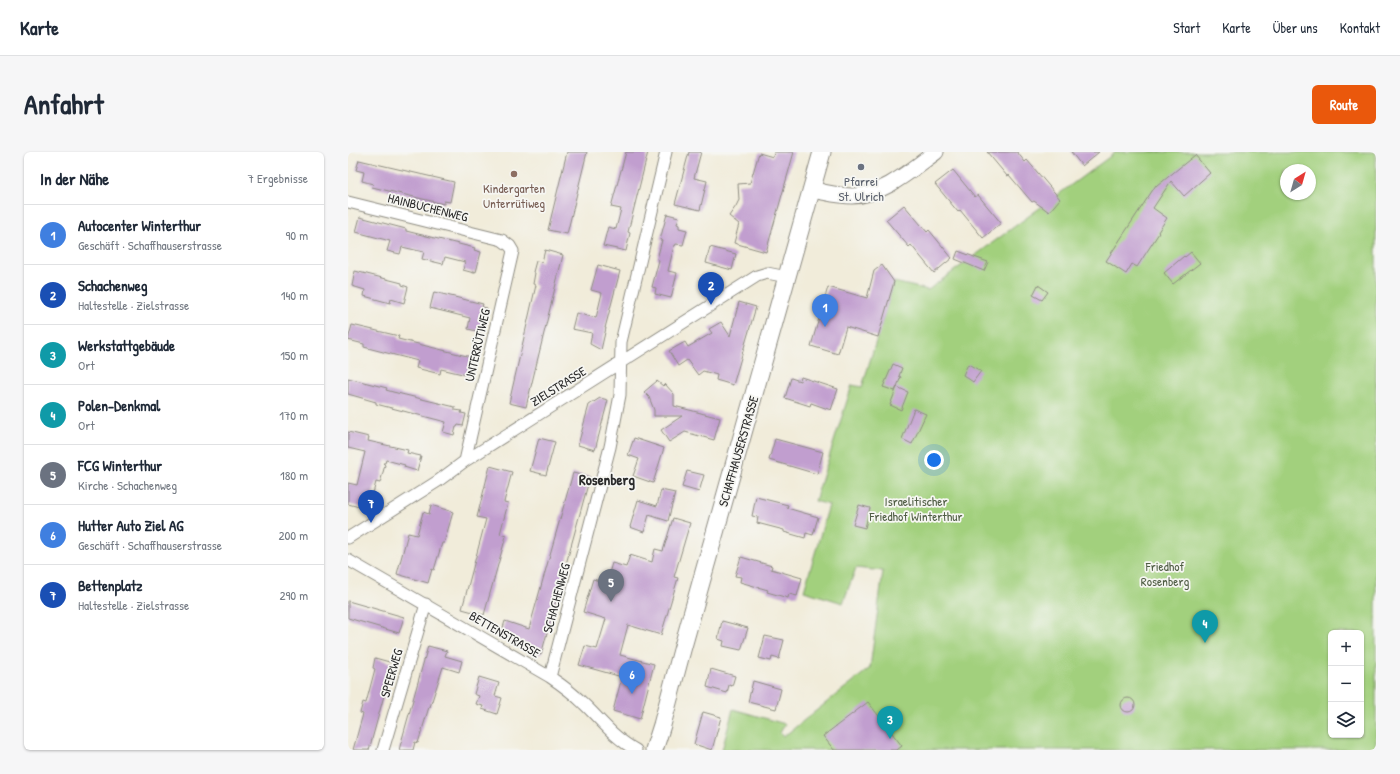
<!DOCTYPE html>
<html lang="de">
<meta charset="utf-8">
<style>
body{margin:0;font-family:"Patrick Hand",sans-serif;background:#f6f6f7;color:#1f2937}
.controls{position:absolute;right:12px;bottom:12px;display:grid;overflow:hidden;border-radius:6px;box-shadow:0 1px 3px #0004}
.controls button{width:36px;height:36px;display:grid;place-items:center;padding:0;border:0;border-bottom:1px solid #e0e1e3;background:#fff;color:#1f2937;font:20px sans-serif}
.compass{position:absolute;left:932px;top:12px;width:36px;height:36px;border-radius:50%;background:#fff;box-shadow:0 1px 3px #0004;rotate:37deg}
.you{position:absolute;left:586px;top:308px;width:14px;height:14px;margin:-10px;border:3px solid #fff;border-radius:50%;background:#1a73e8;box-shadow:0 0 0 6px #1a73e833}
.badge{display:grid;place-items:center;width:26px;height:26px;border-radius:50%;background:#ea580c;color:#fff;font-size:13px;font-weight:700}
.pin{position:absolute;translate:-50% -33px;filter:drop-shadow(0 1px 2px #0008)}
.pin::after{content:'';position:absolute;top:21px;width:14px;height:12px;background:inherit;clip-path:polygon(0 0,100% 0,50% 100%)}
.list{margin:0;padding:0;list-style:none}
h2{display:flex;justify-content:space-between;align-items:center;height:52px;margin:0;padding:0 16px;font-size:17px}
h2 small{font-size:13px;font-weight:400;color:#747a83}
.list li{display:grid;grid-template-columns:26px 1fr auto;gap:12px;align-items:center;box-sizing:border-box;height:60px;padding:0 16px;border-top:1px solid #e0e1e3}
.list b{display:block;font-size:15px;white-space:nowrap}
.list p{margin:0;font-size:13px;white-space:nowrap;color:#747a83}
.list em{font-size:13px;font-style:normal;color:#747a83}
.icon{flex:none;width:22px;height:22px;fill:none;stroke:currentColor;stroke-width:2;stroke-linecap:round;stroke-linejoin:round}
.map{position:relative;flex:none;width:1028px;height:598px;overflow:hidden;border-radius:6px}
header{display:flex;align-items:center;gap:24px;box-sizing:border-box;height:56px;padding:0 20px;background:#fff;border-bottom:1px solid #e0e1e3}
header strong{font-size:19px}
nav{display:flex;gap:22px;margin-inline-start:auto;font-size:14px}
.intro{display:flex;align-items:center;justify-content:space-between;box-sizing:border-box;height:96px;padding:0 24px}
h1{margin:0;font-size:28px}
.button{padding:10px 18px;border-radius:6px;background:#ea580c;color:#fff;font-size:14px;font-weight:700}
main{display:flex;gap:24px;padding:0 24px}
aside{flex:1;background:#fff;border-radius:6px;box-shadow:0 1px 3px #0004}
.map>svg:first-child{display:block}
</style>
<header>
<strong>Karte</strong>
<nav><a>Start</a><a>Karte</a><a>Über uns</a><a>Kontakt</a></nav>
</header>
<div class="intro"><h1>Anfahrt</h1><a class="button">Route</a></div>
<main>
<aside>
<h2>In der Nähe<small>7 Ergebnisse</small></h2>
<ul class="list">
<li><span class="badge" style="background:#3f7fe0">1</span><div><b>Autocenter Winterthur</b><p>Geschäft · Schaffhauserstrasse</p></div><em>90 m</em></li>
<li><span class="badge" style="background:#1a4fb4">2</span><div><b>Schachenweg</b><p>Haltestelle · Zielstrasse</p></div><em>140 m</em></li>
<li><span class="badge" style="background:#0f9aa8">3</span><div><b>Werkstattgebäude</b><p>Ort</p></div><em>150 m</em></li>
<li><span class="badge" style="background:#0f9aa8">4</span><div><b>Polen-Denkmal</b><p>Ort</p></div><em>170 m</em></li>
<li><span class="badge" style="background:#6b7280">5</span><div><b>FCG Winterthur</b><p>Kirche · Schachenweg</p></div><em>180 m</em></li>
<li><span class="badge" style="background:#3f7fe0">6</span><div><b>Hutter Auto Ziel AG</b><p>Geschäft · Schaffhauserstrasse</p></div><em>200 m</em></li>
<li><span class="badge" style="background:#1a4fb4">7</span><div><b>Bettenplatz</b><p>Haltestelle · Zielstrasse</p></div><em>290 m</em></li>
</ul>
</aside>
<div class="map">
<svg width="1028" height="598" viewBox="0 0 1028 598">
<rect width="100%" height="100%" fill="#f6f6f2"/>
<filter id="ink" filterUnits="userSpaceOnUse"><feTurbulence type="fractalNoise" baseFrequency=".025" numOctaves="2"/><feDisplacementMap in="SourceGraphic" scale="8" xChannelSelector="R" yChannelSelector="G"/><feConvolveMatrix kernelMatrix="1 2 1 2 8 2 1 2 1" color-interpolation-filters="sRGB"/></filter>
<filter id="wash" filterUnits="userSpaceOnUse"><feTurbulence type="fractalNoise" baseFrequency=".012" numOctaves="4" result="noise"/><feDisplacementMap in="SourceGraphic" scale="16" xChannelSelector="R" yChannelSelector="G"/><feGaussianBlur stdDeviation="0.9" result="paint"/><feColorMatrix in="noise" values="0 0 0 0 0 0 0 0 0 0 0 0 0 0 0 0 0 1.4 0 .05"/><feComposite in="paint" operator="in"/></filter>
<g filter="url(#wash)">
<rect width="100%" height="100%" fill="#f1ecda"/>
<path fill="#a2d07d" stroke="#667e54" fill-rule="evenodd" d="M768 0H1028V598H374L385 557 437 572 432 581 435 585 522 516 535 419 508 416 495 451 456 439 481 353 467 349 504 233 514 235 546 130 580 138ZM938 18H962V42H938ZM983 481H1013V583H983Z"/>
<g id="blocks">
<path fill="#c19ecf" d="M219 0H239L219 82 200 78Z
M278 0H300L280 80 282 81 278 99 255 94 260 75 268 77 273 57 263 55Z
M341 0H353L346 26 359 29 352 58 327 52Z
M426 0H446L418 100 386 91 391 72 381 64 388 54 391 48 390 32 402 31 411 1 425 5Z
M639 0H669L677 10 679 8 712 47 701 60 686 49 684 50 661 23 659 24Z
M723 0H751L734 14Z
M847 3 862 21 836 44 823 29 805 56 819 66 810 80 811 81 789 115 784 112 778 122 758 109 808 33 809 34Z
M11 8 106 30 102 50 96 49V52L24 35 25 32 14 29 16 20 8 18Z
M605 18 627 45 630 43 653 71 635 86 612 58 610 60 587 32Z
M556 53 579 80 581 78 604 106 586 121 563 93 561 95 538 68Z
M319 62 331 65 329 72 331 73V76L339 78 335 93 328 92 327 94H326L320 119 329 121 323 146 307 142 308 136 304 135 311 108 309 107 314 88H312Z
M12 65 58 77V79L127 96 126 98 133 100 128 120 126 119V121L115 118 117 110 97 105 95 112 74 107 76 100 54 95 52 102 39 99 42 89 8 80Z
M362 95 388 102 384 118 358 111Z
M197 98 215 103 178 255 161 251 188 133 185 132 187 121 185 120 188 109 194 110Z
M610 99 640 110 636 119 607 107Z
M843 100 852 111 825 132 816 121 836 104 837 105Z
M250 113 272 119 257 176H258L253 198 242 192 244 181 224 177 228 161 248 166 254 141 243 138Z
M534 113 546 130 530 185 498 175 490 202 463 194 480 135 519 146 526 119Z
M7 119 54 131V133L60 135 56 151 43 147 42 151 16 144 17 138 4 134Z
M690 133 700 140 694 148 685 143Z
M86 140 135 152 134 155 139 156 133 180 120 177 122 166 82 156Z
M391 150 408 155 385 233 368 228 369 223 355 219 350 223 339 208 330 214 321 199 337 190 340 195 364 181 361 177 373 170 382 184Z
M4 173 51 184 50 187 127 206 123 224 93 217 92 222 68 216 70 209 16 195V192L0 188Z
M545 212 554 216 551 224 553 225 547 239 535 235Z
M620 212 633 219 625 230 615 223Z
M453 225 490 237 483 258 463 251 462 254 437 246 443 226 452 229Z
M0 226 39 236 38 238 45 240 107 255V258L114 259 113 261 118 262 115 274 110 273 109 275H108L106 283 95 280 98 270 28 252V250L0 242Z
M309 229 315 234 317 232 326 242V254L372 266 366 288 337 280 321 290 313 278 334 264H306V258L301 245 296 240Z
M549 235 560 240 553 258 542 253Z
M252 246 260 248 247 298 230 293 241 253Z
M566 257 578 262 564 292 554 287Z
M0 280 21 285 20 289 60 298 59 301 73 304 69 319 56 315 57 313 38 308 37 311H35L37 313 32 331 28 330 23 349H21L19 357 0 352V331L9 333 17 300 0 296Z
M191 286 207 290 198 323 182 319Z
M286 286 316 296 305 331 285 324 291 307 280 303Z
M427 287 475 300 469 322 421 308Z
M142 314 164 320 156 350 160 351 152 382 158 384 136 463 114 457 138 367 129 365Z
M339 319 356 323 351 340 334 335Z
M225 321 242 325 193 503 180 499 182 494 177 492 178 491 159 484 160 481 154 479 157 469 181 477Z
M313 338 327 341 320 369 301 363 296 380 282 375 290 348 309 354Z
M408 345 440 353 439 356 470 365 465 383 458 381 457 386 436 380V378L409 371 410 365 404 364Z
M83 353 105 360 96 391H94L86 418 84 417 80 431 49 422 60 381 69 383 75 360 81 362Z
M511 353 522 356 517 376 505 373Z
M325 366 342 371 326 425 330 426 313 483 280 473 272 503 306 512 292 567 265 559 274 525 231 513 237 494 249 497 258 467 235 460 245 427 258 431 264 411 278 415 282 403 304 410 307 397 315 399Z
M393 405 424 414 423 417 454 426 449 444 441 442 440 446 419 440 420 438 392 430 393 425 387 424Z
M0 449 56 465 51 481 0 466Z
M374 469 400 476 393 498 375 494 376 489 370 487Z
M417 484 436 488 431 507 424 505 423 509 411 506Z
M80 494 99 499 97 504 114 509 111 520 95 515 82 555H81L70 591 67 590 65 598H51Z
M27 506 45 511 21 598H5L15 562 12 561 15 550 18 551 27 517 25 516Z
M363 517 387 524 384 534 381 533 379 541 359 535Z
M131 525 151 531 147 544 154 546 149 562 134 557 135 554 128 552 131 544 126 542Z
M405 529 433 537 428 557 400 550Z
M773 553a7 7 0 1 1 14 0a7 7 0 1 1-14 0Z
M520 550 554 594 549 598H486L475 584Z
M355 560 373 565 364 598 346 592Z"/>
</g>
</g>
<g filter="url(#ink)">
<use href="#blocks" fill-opacity="0" stroke="#8e8c82" stroke-width="1"/>
<g fill="none" stroke-linecap="round" stroke-linejoin="round">
<defs>
<path id="street" d="M0 50 154 88 162 94 165 99 117 309
M0 386 90 329 117 309 409 124 419 121 439 125
M0 408 202 525C214 533 226 542 236 552 253 568 267 587 288 598
M202 525 262 295 272 243 273 190 318 0
M35 598 78 452"/>
<path id="secondary" d="M464 38C477 40 490 44 504 44 536 43 563 18 588 0"/>
<path id="primary" d="M306 598 314 573 334 498 474 0"/>
</defs>
<use href="#street" stroke="#8e8c82" stroke-width="13"/>
<use href="#secondary" stroke="#8e8c82" stroke-width="17"/>
<use href="#primary" stroke="#8e8c82" stroke-width="19"/>
<use href="#street" stroke="#fff" stroke-width="11"/>
<use href="#secondary" stroke="#fff" stroke-width="15"/>
<use href="#primary" stroke="#fff" stroke-width="17"/>
</g>
</g>
<circle fill="#6b7280" stroke="#f6f6f2" stroke-width="1.5" cx="513" cy="15" r="4"/>
<circle fill="#8d6e63" stroke="#f6f6f2" stroke-width="1.5" cx="166" cy="22" r="4"/>
<g text-anchor="middle" dominant-baseline="central" stroke-width="3.5" stroke-linejoin="round" paint-order="stroke">
<g font-size="13" fill="#5b616d" stroke="#f6f6f2">
<text x="513" y="29">Pfarrei<tspan x="513" dy="15">St. Ulrich</tspan></text>
</g>
<g font-size="13" fill="#785e54" stroke="#f6f6f2">
<text x="166" y="36">Kindergarten<tspan x="166" dy="15">Unterrütiweg</tspan></text>
</g>
<g font-size="13" fill="#2b2b2b" stroke="#f6f6f2">
<text transform="translate(80 55) rotate(14)">HAINBUCHENWEG</text>
<text transform="translate(129 193) rotate(-77)">UNTERRÜTIWEG</text>
<text transform="translate(210 234) rotate(-32)">ZIELSTRASSE</text>
<text transform="translate(390 299) rotate(-74)">SCHAFFHAUSERSTRASSE</text>
<text transform="translate(208 446) rotate(-75)">SCHACHENWEG</text>
<text transform="translate(157 482) rotate(30)">BETTENSTRASSE</text>
<text transform="translate(43 521) rotate(-74)">SPEERWEG</text>
</g>
<g font-size="13" fill="#4f5d44" stroke="#f6f6f2">
<text x="568" y="349">Israelitischer<tspan x="568" dy="15">Friedhof Winterthur</tspan></text>
<text x="817" y="414">Friedhof<tspan x="817" dy="15">Rosenberg</tspan></text>
</g>
<g font-size="15" font-weight="bold" fill="#2b2b2b" stroke="#f6f6f2">
<text x="259" y="327">Rosenberg</text>
</g>
</g>
</svg>
<div class="controls">
<button>+</button>
<button>−</button>
<button><svg class="icon" aria-label="layers" viewBox="0 0 24 24"><path d="M12 4l9 5-9 5-9-5zM3 14l9 5 9-5"/></svg></button>
</div>
<svg class="compass" viewBox="-18 -18 36 36"><path d="M0-13l5 13h-10z" fill="#e53935"/><path d="M0 13l5-13h-10z" fill="#747a83"/></svg>
<div class="you"></div>
<div class="pin badge" style="left:477px;top:175px;background:#3f7fe0">1</div>
<div class="pin badge" style="left:363px;top:153px;background:#1a4fb4">2</div>
<div class="pin badge" style="left:542px;top:587px;background:#0f9aa8">3</div>
<div class="pin badge" style="left:857px;top:491px;background:#0f9aa8">4</div>
<div class="pin badge" style="left:263px;top:450px;background:#6b7280">5</div>
<div class="pin badge" style="left:284px;top:542px;background:#3f7fe0">6</div>
<div class="pin badge" style="left:23px;top:371px;background:#1a4fb4">7</div>
</div>
</main>
